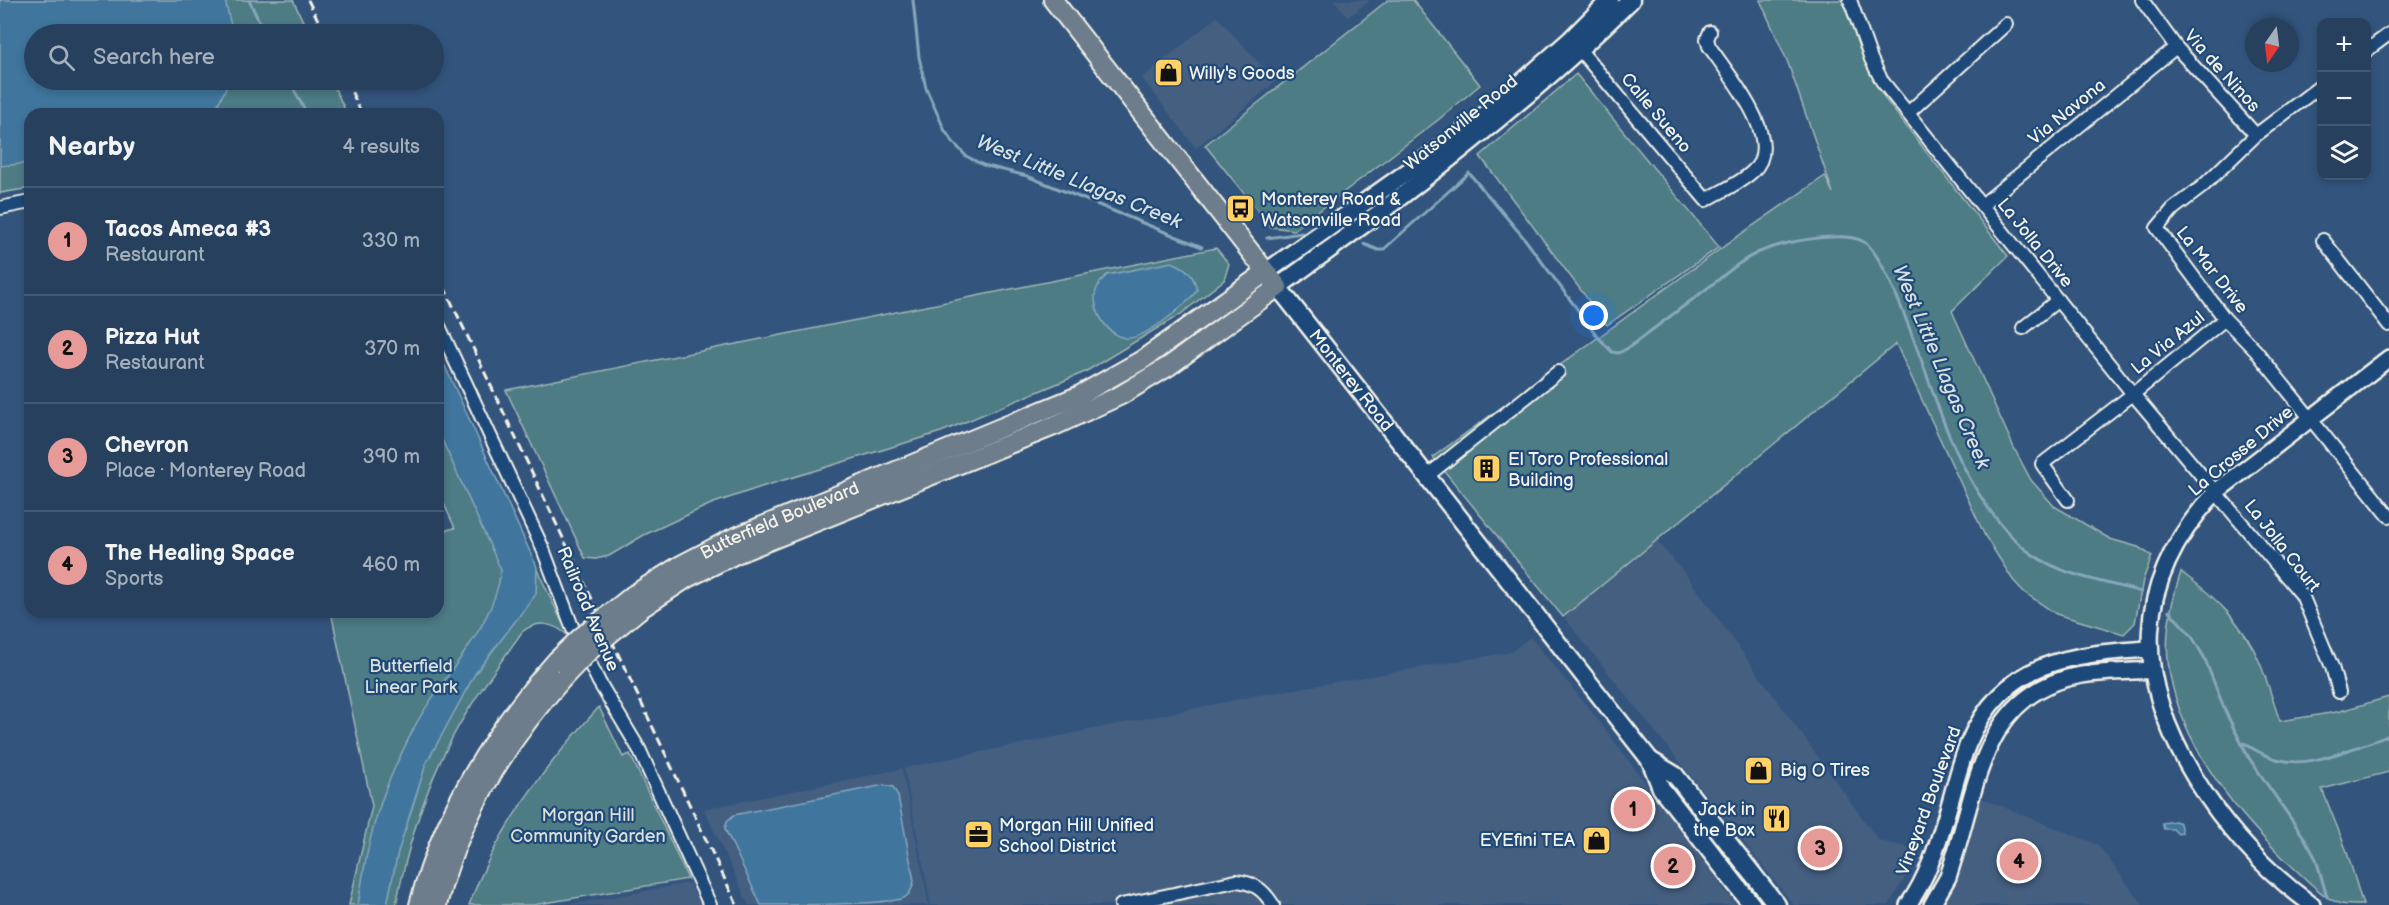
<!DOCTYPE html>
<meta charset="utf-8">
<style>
body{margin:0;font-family:"Balsamiq Sans",sans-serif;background:#2e4764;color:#f1f3f6}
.controls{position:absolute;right:18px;top:18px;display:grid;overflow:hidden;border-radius:12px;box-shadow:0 3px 9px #0003}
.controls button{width:54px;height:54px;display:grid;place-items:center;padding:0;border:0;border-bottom:2px solid #425973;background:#26405e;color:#f1f3f6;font:30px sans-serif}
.compass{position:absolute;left:2245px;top:18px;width:54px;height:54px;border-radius:50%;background:#26405e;box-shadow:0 3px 9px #0003;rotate:194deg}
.you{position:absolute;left:1594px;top:316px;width:21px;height:21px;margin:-15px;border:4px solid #fff;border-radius:50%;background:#1a73e8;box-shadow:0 0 0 9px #1a73e833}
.badge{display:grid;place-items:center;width:39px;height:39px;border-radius:50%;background:#e69b98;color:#111;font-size:20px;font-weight:700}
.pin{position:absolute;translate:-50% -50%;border:3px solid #fff;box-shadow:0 2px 6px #0006}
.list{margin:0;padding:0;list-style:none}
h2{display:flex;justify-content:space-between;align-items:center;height:78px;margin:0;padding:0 24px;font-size:26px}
h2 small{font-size:20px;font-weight:400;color:#a4afbc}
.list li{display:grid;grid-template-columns:39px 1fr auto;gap:18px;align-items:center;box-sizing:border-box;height:108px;padding:0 24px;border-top:2px solid #425973}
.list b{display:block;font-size:22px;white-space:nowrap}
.list p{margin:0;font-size:20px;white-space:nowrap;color:#a4afbc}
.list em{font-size:20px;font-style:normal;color:#a4afbc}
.icon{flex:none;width:33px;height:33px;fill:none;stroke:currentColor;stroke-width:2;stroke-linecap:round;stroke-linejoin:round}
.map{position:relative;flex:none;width:2389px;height:905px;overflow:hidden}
.search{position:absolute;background:#26405e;box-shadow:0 3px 9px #0003;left:24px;top:24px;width:420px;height:66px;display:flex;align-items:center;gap:15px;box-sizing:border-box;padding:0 21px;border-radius:33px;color:#a4afbc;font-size:22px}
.panel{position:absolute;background:#26405e;box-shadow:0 3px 9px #0003;left:24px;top:108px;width:420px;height:510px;border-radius:18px}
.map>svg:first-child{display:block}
</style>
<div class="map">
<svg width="2389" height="905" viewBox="0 0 2389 905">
<rect width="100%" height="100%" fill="#33557d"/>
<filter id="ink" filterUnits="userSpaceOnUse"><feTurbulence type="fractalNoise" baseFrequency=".0167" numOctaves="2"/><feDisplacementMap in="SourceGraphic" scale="12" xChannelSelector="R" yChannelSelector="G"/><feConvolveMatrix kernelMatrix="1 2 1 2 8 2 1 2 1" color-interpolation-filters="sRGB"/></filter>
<g filter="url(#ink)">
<path fill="#455f81" d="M1334 0H1370L1348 17Z
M1217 17 1276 81 1196 148 1142 78Z
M1656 540 1687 576 1879 841 1921 850 1889 905H1794L1563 616Z
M1530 637 1599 721 1736 905H931L904 768 1254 696 1511 652Z
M902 769 929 905H749L704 809Z
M1981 798 2098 845 2143 905H1943L1951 888Z
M689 883 701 905H569Z"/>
<path fill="#4e7c85" stroke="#a1b6b6" stroke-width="1.5" d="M0 0H293L309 34H34V80H331L347 114H30V188L0 193Z
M1388 0H1413L1480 85 1438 120 1294 230 1271 227 1205 145Z
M1760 0H1842L1869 72 1885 99 2008 256 1952 311 2015 450 2031 480 2054 506 2110 539 2138 547 2152 556 2143 580 2135 623 2124 634 2056 614 2024 592 2013 580 1985 536 1896 344 1563 617 1433 457 1741 234 1825 176 1833 193 1788 63Z
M1576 74 1719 247 1607 325 1480 156Z
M1216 248 1229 264 1224 280 1181 314 1085 372 941 432 761 487 711 504 644 535 609 556 596 559 585 558 506 390Z
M438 360 569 637C555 623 538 619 522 632 497 668 469 704 449 744 423 794 407 849 396 905H349L372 806 331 612H438V532L455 528 438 491Z
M2181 572C2215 596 2244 624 2260 663 2268 682 2273 702 2280 721L2337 712 2389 697V772L2322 789 2346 849 2363 905C2356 905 2347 905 2341 904 2325 899 2309 882 2297 871 2241 819 2185 753 2170 675 2163 640 2170 605 2181 572Z
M599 707 623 757 630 754 688 879 533 905H469C498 827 544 768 599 707Z"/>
<path fill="#40769d" stroke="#88a7bb" stroke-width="1.5" d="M0 0H225L233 34H34V80H230L213 114H30V163L0 166Z
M1172 262C1187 268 1194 275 1197 290 1188 305 1142 341 1125 338 1107 335 1094 312 1095 295 1096 286 1101 281 1107 275Z
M438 351 537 567 536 594 475 674 426 764 398 852 387 905H358C363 874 368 842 378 812 387 781 402 752 416 724 443 674 495 627 501 570L438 431Z
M884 785 893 787 898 796 914 881C912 889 910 896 901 899 874 905 794 905 761 905L725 829 727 821 734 815Z
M2175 821 2180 823 2182 833 2178 834 2173 829H2164L2162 823Z"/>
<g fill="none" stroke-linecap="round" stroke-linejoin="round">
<path stroke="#88a7bb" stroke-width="3" d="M249 0 265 34
M913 0 919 57 926 88 945 131 953 142 966 156 983 165 1027 176 1202 247
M289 80 307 114
M1267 238 1302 233
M1364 244 1378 250H1383L1469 173 1524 238 1598 337 1612 352 1618 353C1630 349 1641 338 1652 330 1672 315 1693 299 1713 284 1728 272 1744 258 1762 251 1783 242 1844 230 1864 242 1891 258 1933 399 1949 435 1965 473 1987 513 2017 542 2050 574 2098 580 2141 592
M2169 611 2191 635 2204 657 2226 713 2249 758 2305 839 2316 859 2327 897
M2244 743C2284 770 2306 764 2349 750 2363 745 2376 741 2389 735"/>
<defs>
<path id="minor" d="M1850 0 1871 59 1882 81 2133 394 2302 595 2332 667 2339 692
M2142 0 2176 47 2256 135
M1579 49 1706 200C1721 191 1741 183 1753 171 1786 141 1727 73 1709 46L1707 39 1710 32
M2366 51 2389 34
M2322 85 2256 135 2202 187 2173 209 2157 228 2225 319 2256 351 2389 516
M1908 113 2006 24
M1982 205 2176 47
M0 208 30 202
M2323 240 2389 325
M438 324 543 549 573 629 599 682 639 749 710 905
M2023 328 2058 300
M1427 476 1558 372
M2068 500 2042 464 2133 394 2225 319
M1121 905 1236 881C1254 883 1263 889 1273 905"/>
<path id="tertiary" d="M1908 905C1928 877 1937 846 1947 813 1954 790 1959 766 1968 744 2003 660 2071 654 2150 649
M1932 905 1948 877 1953 861C1978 784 1984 691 2082 675 2105 671 2128 672 2151 670
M2312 905C2265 871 2225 827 2195 778 2133 676 2131 583 2216 492L2389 358"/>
<g id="secondary">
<path id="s1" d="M1631 0C1558 72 1480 136 1399 198 1359 229 1318 257 1278 287L1650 760 1661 788 1752 905"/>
<path d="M1266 272 1444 146 1485 115 1571 39 1610 0"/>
<path d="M1650 760 1675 775 1777 905"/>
</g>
<g id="primary">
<path id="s2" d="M633 595 679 566 731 539 1078 396 1142 360 1266 272"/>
<path d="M640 609 687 578 736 554 1054 426 1121 395 1169 366 1278 287 1053 0"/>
<path d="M419 905C443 812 493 732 556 661"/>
<path d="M437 905C459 818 505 743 564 677"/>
</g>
</defs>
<use href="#minor" stroke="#f4f1e8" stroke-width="16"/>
<use href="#tertiary" stroke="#f4f1e8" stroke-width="20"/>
<use href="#secondary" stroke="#f4f1e8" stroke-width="21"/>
<use href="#primary" stroke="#f4f1e8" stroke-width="22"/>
<use href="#minor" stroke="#1f4a7a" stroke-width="12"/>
<use href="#tertiary" stroke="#1f4a7a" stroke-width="15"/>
<use href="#secondary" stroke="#1f4a7a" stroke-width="16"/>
<use href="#primary" stroke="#6d7d8c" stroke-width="18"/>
<path stroke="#f4f1e8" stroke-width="3" stroke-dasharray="9 4.5" stroke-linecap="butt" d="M308 0 325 34
M346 80 362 114
M438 274 737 905"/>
<defs>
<path id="primary-bridge" d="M556 661 581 637 633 595
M564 677 588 652 640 609"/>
</defs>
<use href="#primary-bridge" stroke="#f4f1e8" stroke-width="22" stroke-linecap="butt"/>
<use href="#primary-bridge" stroke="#6d7d8c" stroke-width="18"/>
</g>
</g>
<defs>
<symbol id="shop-square" viewBox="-11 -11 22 22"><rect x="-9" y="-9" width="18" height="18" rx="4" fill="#ffd166" stroke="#1f4a7a"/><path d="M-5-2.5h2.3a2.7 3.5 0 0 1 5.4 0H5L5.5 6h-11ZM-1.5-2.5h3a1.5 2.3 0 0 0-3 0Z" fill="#111"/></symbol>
<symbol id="bus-square" viewBox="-11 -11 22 22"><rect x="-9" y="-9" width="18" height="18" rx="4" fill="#ffd166" stroke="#1f4a7a"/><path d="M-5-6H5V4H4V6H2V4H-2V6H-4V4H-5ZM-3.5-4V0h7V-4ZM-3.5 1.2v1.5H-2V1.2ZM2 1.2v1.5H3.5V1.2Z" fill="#111"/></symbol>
<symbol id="building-square" viewBox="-11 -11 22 22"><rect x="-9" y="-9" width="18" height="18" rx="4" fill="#ffd166" stroke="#1f4a7a"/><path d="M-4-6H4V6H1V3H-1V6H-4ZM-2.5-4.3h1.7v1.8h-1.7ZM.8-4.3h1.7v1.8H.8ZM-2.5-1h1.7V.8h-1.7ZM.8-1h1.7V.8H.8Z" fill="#111"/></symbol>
<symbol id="restaurant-square" viewBox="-11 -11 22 22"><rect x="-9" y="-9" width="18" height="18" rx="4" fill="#ffd166" stroke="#1f4a7a"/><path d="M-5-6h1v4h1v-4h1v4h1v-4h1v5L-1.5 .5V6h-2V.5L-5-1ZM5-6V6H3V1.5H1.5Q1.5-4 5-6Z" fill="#111"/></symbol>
<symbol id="office-square" viewBox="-11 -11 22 22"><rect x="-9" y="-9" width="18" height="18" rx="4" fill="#ffd166" stroke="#1f4a7a"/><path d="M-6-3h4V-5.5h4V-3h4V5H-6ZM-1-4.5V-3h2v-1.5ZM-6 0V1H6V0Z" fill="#111"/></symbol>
</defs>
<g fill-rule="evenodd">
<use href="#shop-square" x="1152" y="56" width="33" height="33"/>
<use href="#bus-square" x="1224" y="192" width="33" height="33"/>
<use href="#building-square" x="1470" y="452" width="33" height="33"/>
<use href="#shop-square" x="1742" y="754" width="33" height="33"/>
<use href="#restaurant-square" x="1760" y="802" width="33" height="33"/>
<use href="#office-square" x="962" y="818" width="33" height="33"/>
<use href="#shop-square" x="1580" y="824" width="33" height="33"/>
</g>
<g text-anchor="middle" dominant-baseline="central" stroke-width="4.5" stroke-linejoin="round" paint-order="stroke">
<g font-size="18" fill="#f4f1e8" stroke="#1f4a7a">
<text transform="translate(2222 71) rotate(48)">Via de Ninos</text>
<text transform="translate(2067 112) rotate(-39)">Via Navona</text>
<text transform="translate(1656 113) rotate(50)">Calle Sueno</text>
<text transform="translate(1461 123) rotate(-39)">Watsonville Road</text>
<text transform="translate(2035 243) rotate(51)">La Jolla Drive</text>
<text transform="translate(2212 270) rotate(52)">La Mar Drive</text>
<text transform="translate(2168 343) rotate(-39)">La Via Azul</text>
<text stroke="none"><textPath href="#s1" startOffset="574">Monterey Road</textPath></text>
<text transform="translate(2241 451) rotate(-40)">La Crosse Drive</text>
<text stroke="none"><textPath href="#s2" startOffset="165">Butterfield Boulevard</textPath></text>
<text transform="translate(2282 546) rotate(52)">La Jolla Court</text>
<text transform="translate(588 609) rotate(67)">Railroad Avenue</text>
<text transform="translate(1929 801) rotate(-70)">Vineyard Boulevard</text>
</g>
<g font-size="18" fill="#f4f1e8" stroke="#1f4a7a" text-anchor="start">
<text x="1189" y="73">Willy's Goods</text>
<text x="1261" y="199">Monterey Road &amp;<tspan x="1261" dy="21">Watsonville Road</tspan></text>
<text x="1508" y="459">El Toro Professional<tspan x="1508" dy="21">Building</tspan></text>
<text x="1780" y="770">Big O Tires</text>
<text x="1755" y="809" text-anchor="end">Jack in<tspan x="1755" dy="21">the Box</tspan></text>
<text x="999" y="825">Morgan Hill Unified<tspan x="999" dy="21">School District</tspan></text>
<text x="1575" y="840" text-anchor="end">EYEfini TEA</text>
</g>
<g font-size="18" fill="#dbdfd9" stroke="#1f4a7a">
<text x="411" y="666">Butterfield<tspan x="411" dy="21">Linear Park</tspan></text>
<text x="588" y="815">Morgan Hill<tspan x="588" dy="21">Community Garden</tspan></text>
</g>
<g font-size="20" font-style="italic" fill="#d9dfdd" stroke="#1f4a7a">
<text transform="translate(1079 182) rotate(22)">West Little Llagas Creek</text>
<text transform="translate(1941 367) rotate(67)">West Little Llagas Creek</text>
</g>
</g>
</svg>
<div class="controls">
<button>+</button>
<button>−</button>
<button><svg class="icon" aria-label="layers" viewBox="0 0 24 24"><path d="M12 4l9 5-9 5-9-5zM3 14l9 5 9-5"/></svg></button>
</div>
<svg class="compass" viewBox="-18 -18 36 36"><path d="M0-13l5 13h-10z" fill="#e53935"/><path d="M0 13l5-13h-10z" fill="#a4afbc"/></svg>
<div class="you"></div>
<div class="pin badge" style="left:1633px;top:809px">1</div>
<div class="pin badge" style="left:1673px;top:866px">2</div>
<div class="pin badge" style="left:1820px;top:848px">3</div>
<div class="pin badge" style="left:2019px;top:861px">4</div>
<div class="search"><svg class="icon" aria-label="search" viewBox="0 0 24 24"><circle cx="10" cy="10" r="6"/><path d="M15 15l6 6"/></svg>Search here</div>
<section class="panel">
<h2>Nearby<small>4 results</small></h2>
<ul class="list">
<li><span class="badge">1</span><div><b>Tacos Ameca #3</b><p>Restaurant</p></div><em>330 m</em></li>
<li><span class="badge">2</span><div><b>Pizza Hut</b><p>Restaurant</p></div><em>370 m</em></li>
<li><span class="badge">3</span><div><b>Chevron</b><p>Place · Monterey Road</p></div><em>390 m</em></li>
<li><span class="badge">4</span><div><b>The Healing Space</b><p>Sports</p></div><em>460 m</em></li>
</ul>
</section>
</div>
